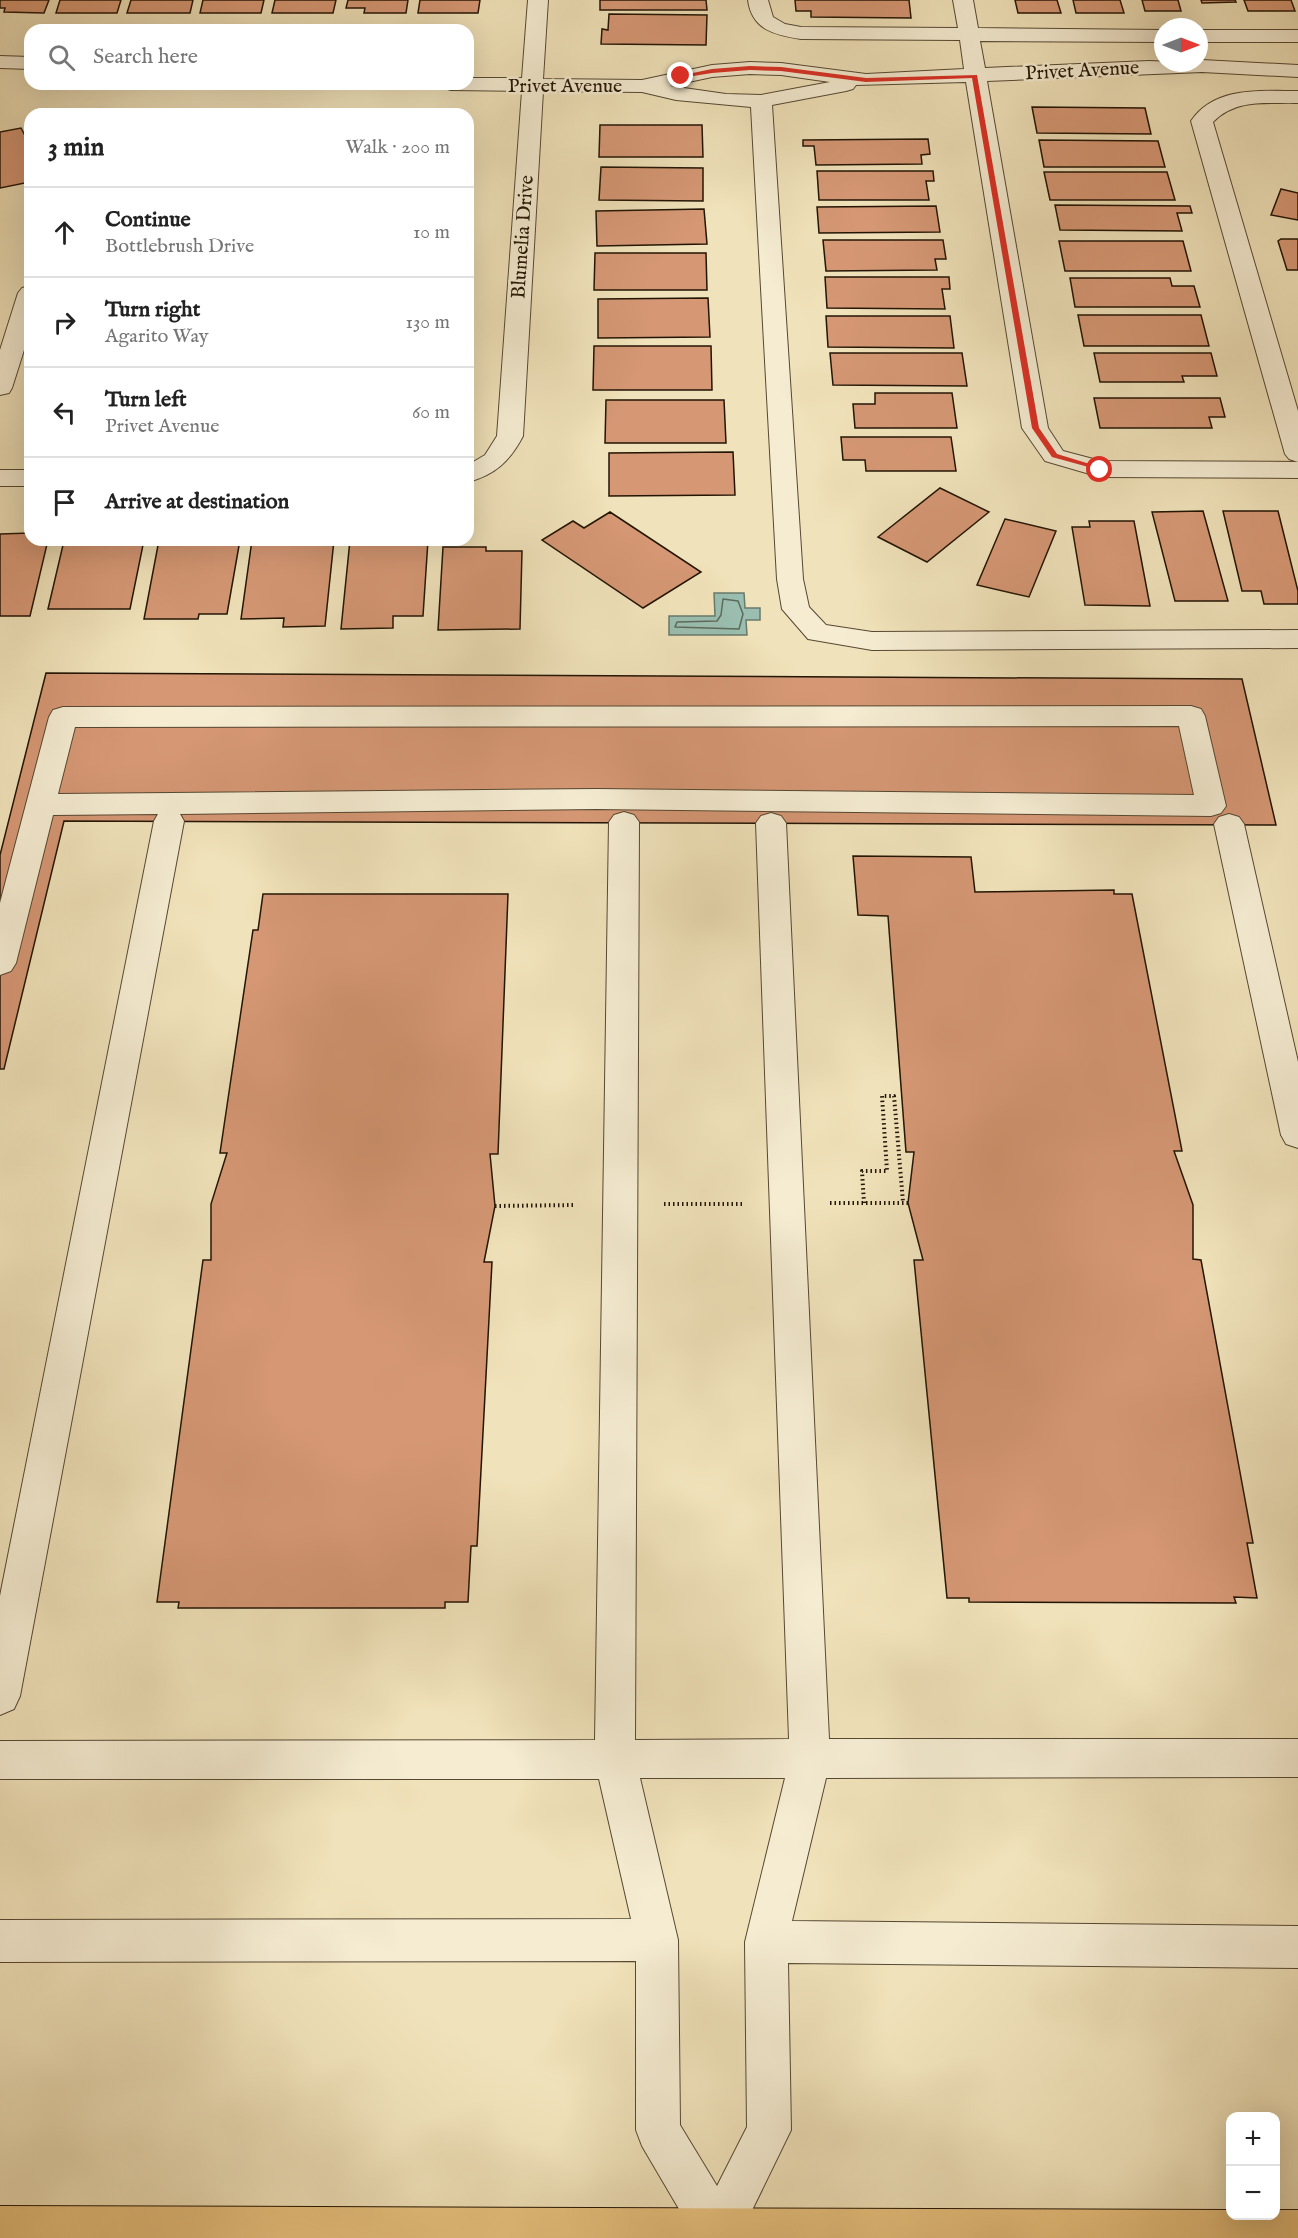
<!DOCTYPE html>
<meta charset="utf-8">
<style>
body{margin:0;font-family:"IM FELL English",serif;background:#f6f6f6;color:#222}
.controls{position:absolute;right:18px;bottom:18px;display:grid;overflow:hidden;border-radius:12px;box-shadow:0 6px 24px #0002}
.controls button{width:54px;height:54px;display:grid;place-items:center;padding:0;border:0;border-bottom:2px solid #e0e0e0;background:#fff;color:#222;font:30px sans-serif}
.compass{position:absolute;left:1154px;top:18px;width:54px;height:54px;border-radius:50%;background:#fff;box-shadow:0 6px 24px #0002;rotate:90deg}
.stop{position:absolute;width:18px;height:18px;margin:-14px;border:4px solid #d93025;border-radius:50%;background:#fff}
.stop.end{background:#d93025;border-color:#fff;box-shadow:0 2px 6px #0008}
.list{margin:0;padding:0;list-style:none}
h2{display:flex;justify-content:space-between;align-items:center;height:78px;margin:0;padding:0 24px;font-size:26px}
h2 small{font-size:20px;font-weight:400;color:#767676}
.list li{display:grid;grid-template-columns:39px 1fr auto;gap:18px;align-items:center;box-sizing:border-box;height:90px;padding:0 24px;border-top:2px solid #e0e0e0}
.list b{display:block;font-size:22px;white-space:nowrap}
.list p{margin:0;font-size:20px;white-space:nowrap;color:#767676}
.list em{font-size:20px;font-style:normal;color:#767676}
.icon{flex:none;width:33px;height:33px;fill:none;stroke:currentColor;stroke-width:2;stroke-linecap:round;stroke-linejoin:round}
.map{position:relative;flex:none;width:1298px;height:2238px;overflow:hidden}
.search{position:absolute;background:#fff;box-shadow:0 6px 24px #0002;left:24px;top:24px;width:450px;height:66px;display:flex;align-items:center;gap:15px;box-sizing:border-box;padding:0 21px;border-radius:18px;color:#767676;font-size:22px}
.panel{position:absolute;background:#fff;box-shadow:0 6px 24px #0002;left:24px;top:108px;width:450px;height:438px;border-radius:18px}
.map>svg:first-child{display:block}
</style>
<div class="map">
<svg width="1298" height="2238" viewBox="0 0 1298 2238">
<rect width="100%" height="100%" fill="#f0e2ba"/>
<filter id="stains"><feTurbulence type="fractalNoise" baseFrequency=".00333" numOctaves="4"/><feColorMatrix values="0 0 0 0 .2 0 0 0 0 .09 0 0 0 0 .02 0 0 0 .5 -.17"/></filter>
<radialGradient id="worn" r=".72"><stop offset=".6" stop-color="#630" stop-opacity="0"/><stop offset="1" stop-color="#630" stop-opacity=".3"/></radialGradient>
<path fill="#9abeb0" stroke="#6a7a6b" stroke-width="1.5" d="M714 593H744L745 608H760V620H746L747 635H669V616H715Z"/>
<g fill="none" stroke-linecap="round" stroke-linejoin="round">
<path stroke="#5e6a5a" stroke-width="1.5" d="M723 599 738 601 743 614 739 629 675 627 677 622 717 621 721 615Z"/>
</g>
<path fill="#d59774" stroke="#221504" stroke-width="1.5" d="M0 0H49L44 13 4 12 5 8H0Z
M60 0H121L117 13H56Z
M131 0H193L190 13H127Z
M203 0H264L261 13H200Z
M275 0H336L333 13H272Z
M348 0H408L406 13H364L365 8H346Z
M420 0H480L478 13H418Z
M600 0H706L707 10H600Z
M795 0H909L911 18 811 17V11H796Z
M1015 0H1057L1061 13H1018Z
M1073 0H1120L1124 13H1076Z
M1142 0H1178L1181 11H1145Z
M1201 0H1235L1236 2 1202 3Z
M1244 0H1291L1295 11H1248Z
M609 14 707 15 706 45 601 44 602 29 608 30Z
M1032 107 1145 108 1151 134 1037 133Z
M600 125H702L703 157H599Z
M21 128 30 145V182L0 188V132Z
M928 139 930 154 921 155 922 164 816 165 814 146H803V140Z
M1039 140 1158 141 1165 167H1044Z
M601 167 703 168V201L599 200Z
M817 171H933L934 181H926L929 200H819Z
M1044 172H1167L1175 200H1050Z
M1281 189 1298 193V220L1271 215Z
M1055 205 1190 206 1192 213H1177L1182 231 1060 230Z
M936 206 940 232 819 233 817 207Z
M704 209 707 244 597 246 596 211Z
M1281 239H1298V270H1287L1278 241Z
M823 240H943L946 259H935L937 270 826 271Z
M1059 241H1183L1191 271H1065Z
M595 253H706L707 290H594Z
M825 277H949L950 289H942L945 309 827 308Z
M1070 278H1170L1172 286H1194L1200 307H1075Z
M708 298 710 337 598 338V299Z
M1078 315H1201L1209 346H1084Z
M826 316H950L954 348 828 347Z
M594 346H711L712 390H593Z
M830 353H962L967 386 833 385Z
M1094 353H1211L1217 376H1182L1184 382H1100Z
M875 393H952L957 428H855L853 404H875Z
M1094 398H1220L1225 417H1209L1212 428H1100Z
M606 400H724L726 443H605Z
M841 437H951L956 471H866L865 460H843Z
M733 452 735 495 609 496V453Z
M940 488 989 512 927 562 878 537Z
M1203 511 1228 601H1175L1152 512Z
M1223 511H1278L1298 591V604H1264L1261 591H1242Z
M610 512 701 572 643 608 542 540 573 521 584 528Z
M1005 519 1056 531 1029 597 977 585Z
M1089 521H1134L1150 606 1085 605 1072 527H1090Z
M30 533V540H48L30 616H0V534Z
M103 540H144L130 609H48L63 545 102 544Z
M159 540H240L227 614H199L198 619H144Z
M252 540H334L325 626 283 627 284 618 241 619Z
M350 540H428L423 616H393V628L341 629Z
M443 547H486V551H522L520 629 438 630Z
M46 673 1242 679 1276 825 64 821 4 1069H0V855Z
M853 856 971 857 975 892 1114 890V894H1132L1182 1151H1174L1193 1205V1259L1201 1260 1253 1543H1247L1257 1598 1234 1597 1236 1603 969 1602V1598H947L914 1260H923L908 1203 914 1152H906L888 916 858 915Z
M263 894H508L498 1154H490L495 1206 484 1262H492L477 1546H471L468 1602H445V1608H178L179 1602H157L203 1260H211V1204L227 1153H220L253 930H258Z"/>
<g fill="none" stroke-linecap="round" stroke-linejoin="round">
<defs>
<path id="minor" d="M528 0H548L543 79 642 80 712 65 750 62 781 63 866 74 964 69 960 40 801 39C775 35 752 30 748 0H768L773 17 785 24 801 27 958 28 953 0H973L978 28 1163 30V42L980 41 985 68 1149 61 1199 63V60H1202L1298 65V77L1202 72 987 81 1048 428 1063 451 1101 461 1298 462V478L1100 477 1045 461 1022 428 966 82 856 85 853 89 846 91 772 105 803 579 809 607 826 625 872 632 1298 630V648L872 650 808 639 782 609 777 579 751 107 676 100 642 92 543 91 523 436C510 461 495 475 468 482V465L485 455 497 436 522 91 451 90 444 88 440 84H468V78H522ZM750 74 781 75 830 82 761 95 726 94 670 86 712 77Z
M1199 30H1298V42H1199Z
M0 56 30 57V69L0 68Z
M1298 91V103C1266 104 1237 98 1213 122L1298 411V462L1289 459 1285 454 1191 121C1215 86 1260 91 1298 91Z
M30 286V331L12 388 9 393 0 395V350L18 293 22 288Z
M0 470H30V486H0Z
M1191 706 1201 709 1205 716 1226 806 1221 813 1211 816 596 809 180 814 184 821 20 1696 14 1709 0 1715V1596L154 821 158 814 53 815 16 963 11 971 0 975V903L49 717 53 710 63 707ZM1179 726 1194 795 596 789 58 794 75 727Z
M624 812 634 815 639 822 635 1740 789 1739 756 823 761 816 771 813 781 816 786 823 829 1739H1298V1777L826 1778 792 1921 1298 1926V1968L788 1963 791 2130 741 2233 743 2238H696L642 2146 636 2130V1961L0 1962V1920L631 1919 599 1779H0V1741L595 1740 609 822 614 815ZM640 1778H785L745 1942 747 2127 717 2186 680 2125 678 1940Z
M1229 814 1239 817 1244 824 1298 1062V1148L1286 1144 1281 1135 1214 824 1219 817Z"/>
<path id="major" d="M0 2206 1230 2210V2216H1276V2210H1298V2238H0Z"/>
</defs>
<use href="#minor" stroke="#564832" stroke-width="2"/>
<use href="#major" stroke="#221504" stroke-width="2"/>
<path stroke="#221504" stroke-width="4" stroke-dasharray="1.5 3" stroke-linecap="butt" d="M830 1203H908
M864 1203 862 1171H887L882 1096H894L903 1202
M664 1204H743
M495 1206 575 1205"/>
<use href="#minor" fill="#f5ecd2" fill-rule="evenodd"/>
<use href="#major" fill="#e8c17d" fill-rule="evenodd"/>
</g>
<path fill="#d93025" d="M750 66 781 67 866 78 977 75 1039 428 1057 454 1103 468V471L1052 457 1032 428 972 78 866 82 781 71 750 70 712 73 681 78 678 76 712 69Z"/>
<g text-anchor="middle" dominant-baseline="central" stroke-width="5" stroke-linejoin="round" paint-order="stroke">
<g font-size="20" fill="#221504" stroke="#f5ecd2">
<text transform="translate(1082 71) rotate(-3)">Privet Avenue</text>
<text x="565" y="86">Privet Avenue</text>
<text transform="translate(523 237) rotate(-86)">Blumelia Drive</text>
</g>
</g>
<rect width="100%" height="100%" filter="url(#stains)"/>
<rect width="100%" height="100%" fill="url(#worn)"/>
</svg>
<div class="controls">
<button>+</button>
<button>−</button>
</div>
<svg class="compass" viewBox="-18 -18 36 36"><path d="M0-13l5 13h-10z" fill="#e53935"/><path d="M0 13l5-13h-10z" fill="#767676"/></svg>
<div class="stop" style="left:1100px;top:470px"></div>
<div class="stop end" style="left:681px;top:76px"></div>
<div class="search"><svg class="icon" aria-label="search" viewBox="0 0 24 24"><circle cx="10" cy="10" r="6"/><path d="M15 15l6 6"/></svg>Search here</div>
<section class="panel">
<h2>3 min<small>Walk · 200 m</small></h2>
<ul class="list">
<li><svg class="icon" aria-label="ahead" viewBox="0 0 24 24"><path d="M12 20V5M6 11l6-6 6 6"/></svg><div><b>Continue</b><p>Bottlebrush Drive</p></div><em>10 m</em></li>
<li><svg class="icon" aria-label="right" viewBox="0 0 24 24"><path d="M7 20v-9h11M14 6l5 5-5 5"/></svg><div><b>Turn right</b><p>Agarito Way</p></div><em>130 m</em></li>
<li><svg class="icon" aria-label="left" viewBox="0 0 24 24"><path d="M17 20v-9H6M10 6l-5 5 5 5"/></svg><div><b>Turn left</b><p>Privet Avenue</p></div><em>60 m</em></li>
<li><svg class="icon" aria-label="arrive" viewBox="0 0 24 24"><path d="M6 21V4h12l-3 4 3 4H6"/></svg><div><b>Arrive at destination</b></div></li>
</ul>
</section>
</div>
